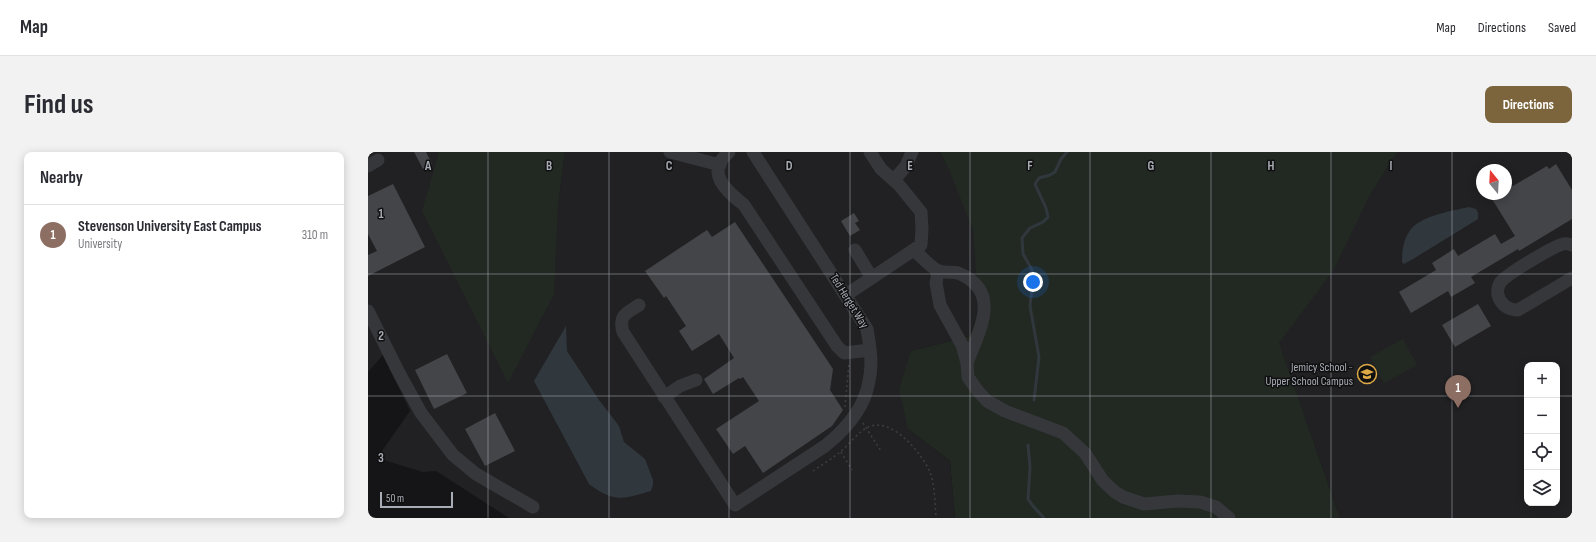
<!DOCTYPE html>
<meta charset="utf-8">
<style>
body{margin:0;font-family:"Sofia Sans Condensed",sans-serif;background:#f2f2f3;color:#2b2b33}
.controls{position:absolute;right:12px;bottom:12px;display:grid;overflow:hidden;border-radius:8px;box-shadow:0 2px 10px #0003}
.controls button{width:36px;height:36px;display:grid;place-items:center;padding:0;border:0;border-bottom:1px solid #e1e1e2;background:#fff;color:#2b2b33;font:20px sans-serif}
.compass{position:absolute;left:1108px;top:12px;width:36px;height:36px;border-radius:50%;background:#fff;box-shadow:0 2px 10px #0003;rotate:342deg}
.scale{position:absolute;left:12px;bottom:10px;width:73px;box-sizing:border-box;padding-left:4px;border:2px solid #a8acb5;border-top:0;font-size:11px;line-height:14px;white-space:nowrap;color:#a8acb5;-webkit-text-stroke:3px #101011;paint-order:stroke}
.you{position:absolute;left:665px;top:130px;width:14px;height:14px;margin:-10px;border:3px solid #fff;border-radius:50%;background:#1a73e8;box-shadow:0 0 0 6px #1a73e833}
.badge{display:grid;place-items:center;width:26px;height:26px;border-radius:50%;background:#7c643c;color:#fff;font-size:13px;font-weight:700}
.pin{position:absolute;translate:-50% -33px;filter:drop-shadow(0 1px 2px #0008)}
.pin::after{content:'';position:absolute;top:21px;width:14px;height:12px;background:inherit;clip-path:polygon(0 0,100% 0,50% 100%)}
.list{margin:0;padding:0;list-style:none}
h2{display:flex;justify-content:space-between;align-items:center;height:52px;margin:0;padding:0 16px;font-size:17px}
h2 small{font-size:13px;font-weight:400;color:#7c7c81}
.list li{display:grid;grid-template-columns:26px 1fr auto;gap:12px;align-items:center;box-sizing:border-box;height:60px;padding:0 16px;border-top:1px solid #e1e1e2}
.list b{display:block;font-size:15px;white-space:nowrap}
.list p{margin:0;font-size:13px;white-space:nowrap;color:#7c7c81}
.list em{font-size:13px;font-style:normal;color:#7c7c81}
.icon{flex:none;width:22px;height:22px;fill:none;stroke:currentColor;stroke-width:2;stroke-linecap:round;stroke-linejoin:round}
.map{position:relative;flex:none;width:1204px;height:366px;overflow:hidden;border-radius:8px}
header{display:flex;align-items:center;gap:24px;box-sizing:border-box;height:56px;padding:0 20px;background:#fff;border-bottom:1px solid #e1e1e2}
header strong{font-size:19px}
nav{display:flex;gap:22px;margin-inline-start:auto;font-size:14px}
.intro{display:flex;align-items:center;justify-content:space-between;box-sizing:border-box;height:96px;padding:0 24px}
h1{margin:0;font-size:28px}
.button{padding:10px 18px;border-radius:8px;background:#7c643c;color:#fff;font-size:14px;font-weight:700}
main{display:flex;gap:24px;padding:0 24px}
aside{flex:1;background:#fff;border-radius:8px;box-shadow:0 2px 10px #0003}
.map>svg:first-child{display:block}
</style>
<header>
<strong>Map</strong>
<nav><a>Map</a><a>Directions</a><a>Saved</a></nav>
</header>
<div class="intro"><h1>Find us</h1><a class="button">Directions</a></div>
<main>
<aside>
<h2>Nearby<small></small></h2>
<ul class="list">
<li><span class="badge" style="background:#8d6e63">1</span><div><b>Stevenson University East Campus</b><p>University</p></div><em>310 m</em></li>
</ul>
</aside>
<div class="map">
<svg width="1204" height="366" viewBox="0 0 1204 366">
<rect width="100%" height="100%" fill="#151517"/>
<path fill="#212123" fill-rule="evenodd" d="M0 0H71L190 54 197 0H572L606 66 611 155 602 184 543 199 540 277 582 309 587 366H141L68 319 55 320 9 306 42 259 15 203 0 220Z
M696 0H1204V366H972L868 70ZM1114 18H1138V42H1114ZM1159 213H1189V351H1159Z"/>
<path fill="#222822" d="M71 0H197L190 54 186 142 140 231 54 59Z
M572 0H1029L1003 41 965 119 911 191 972 366H587L582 309 540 277 531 237 543 199 602 184 611 155 605 78 582 20Z
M1035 187 1049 213 1016 231 1002 205Z"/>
<path fill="#30383e" d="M1101 55 1108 57 1110 61V67L1045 107 1036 112 1034 110C1034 100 1035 89 1041 80 1050 64 1084 59 1101 55Z
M198 174 199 199 231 248 251 274 256 290 277 307 285 328V333L283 339C255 347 246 351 221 332L166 229Z"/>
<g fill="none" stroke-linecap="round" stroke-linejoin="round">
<path stroke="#30383e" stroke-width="3" d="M666 248 671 205 662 154 664 136 667 128 663 116 655 102 654 86 662 76 675 70 680 65 678 56 667 32 671 26 682 23 687 20 693 7 699 0
M660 293 662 315 660 347 665 354 676 366"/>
</g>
<path fill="#444549" d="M46 0H58L64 12 55 17Z
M1188 12 1204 38V67L1151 99 1150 97 1103 125 1107 131 1083 145 1080 139 1043 161 1031 140 1068 118 1064 111 1086 97 1090 104 1127 82 1133 92 1147 84 1124 47 1132 42H1138V38L1179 14 1181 17Z
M25 32 57 95 0 124V103L9 99 0 82V44Z
M486 61 491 69 487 71 492 78 482 84 473 69Z
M367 70 465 217 462 238 475 258 464 274 395 321 377 294 365 302 348 277 391 249 375 225 372 227 371 226 345 242 336 227 366 206 351 182 324 199 311 179 318 174 298 144 296 146 277 119 339 78 344 85Z
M1110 152 1123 174 1087 195 1074 173Z
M79 202 99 241 66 257 47 218Z
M127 261 147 299 117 314 97 277Z"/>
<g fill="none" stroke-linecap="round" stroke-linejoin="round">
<path stroke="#3d3e42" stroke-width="1.5" stroke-dasharray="2 3" stroke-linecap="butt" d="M477 255 481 211
M495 271 513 299
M473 300 484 318
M445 319C454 313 463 307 471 301 480 294 492 277 503 274 526 267 554 302 562 320 567 334 567 352 568 366"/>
<path stroke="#36373b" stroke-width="13" d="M302 0 352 13
M361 0C336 21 359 39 376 53L469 194 476 201 502 198
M0 14 10 8
M526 28 538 14 544 0
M1204 93C1201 92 1198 91 1195 92 1186 94 1137 123 1132 131 1129 136 1129 143 1132 148 1136 155 1142 158 1150 158L1204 126
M487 98 504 126
M546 98C553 104 561 114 569 118 575 122 584 119 590 121 635 139 611 179 599 211
M570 119 568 131 572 153 594 193 599 211 600 225 609 238 619 249 637 259 695 281 717 301 735 329 747 340 755 345 776 352 810 349 832 350 848 355 861 366
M478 143 553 93 554 77 553 60 531 33 513 17 502 0
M271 153C259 161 250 163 255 180L367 353 457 294C477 278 497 255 501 229 505 212 502 194 499 177L385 0
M0 159 31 221 53 261 85 303 108 322 165 355
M296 245 312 234 328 228"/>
</g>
<path fill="none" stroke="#a8acb5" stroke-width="1" stroke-opacity="0.55" d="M120 0V366M241 0V366M361 0V366M482 0V366M602 0V366M722 0V366M843 0V366M963 0V366M1084 0V366M0 122H1204M0 244H1159M1189 244H1204"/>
<defs>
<symbol id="school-ring" viewBox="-11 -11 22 22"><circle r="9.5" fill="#101011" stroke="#dea946" stroke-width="1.5"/><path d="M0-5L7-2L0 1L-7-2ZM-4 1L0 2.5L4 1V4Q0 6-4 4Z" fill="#dea946"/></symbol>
</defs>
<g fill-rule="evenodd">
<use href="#school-ring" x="988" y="211" width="22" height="22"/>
</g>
<g text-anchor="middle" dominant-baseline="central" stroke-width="3" stroke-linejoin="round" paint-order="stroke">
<g font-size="12" fill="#a8acb5" stroke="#101011">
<text transform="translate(481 149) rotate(58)">Ted Herget Way</text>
</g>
<g font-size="12" fill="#a8acb5" stroke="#101011" text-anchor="end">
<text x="985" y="215">Jemicy School -<tspan x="985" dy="14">Upper School Campus</tspan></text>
</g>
</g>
<g font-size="13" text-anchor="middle" font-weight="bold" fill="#a8acb5" stroke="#101011" stroke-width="3" stroke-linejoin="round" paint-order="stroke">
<text x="60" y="18">A</text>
<text x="181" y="18">B</text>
<text x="301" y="18">C</text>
<text x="421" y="18">D</text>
<text x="542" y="18">E</text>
<text x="662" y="18">F</text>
<text x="783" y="18">G</text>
<text x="903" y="18">H</text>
<text x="1023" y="18">I</text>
<text x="13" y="66">1</text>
<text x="13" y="188">2</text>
<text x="13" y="310">3</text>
</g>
</svg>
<div class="controls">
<button>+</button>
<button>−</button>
<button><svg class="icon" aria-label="locate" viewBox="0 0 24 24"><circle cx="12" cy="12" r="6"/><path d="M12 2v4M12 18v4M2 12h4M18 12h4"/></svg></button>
<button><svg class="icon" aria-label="layers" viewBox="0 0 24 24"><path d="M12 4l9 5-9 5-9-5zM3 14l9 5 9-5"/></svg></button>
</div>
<svg class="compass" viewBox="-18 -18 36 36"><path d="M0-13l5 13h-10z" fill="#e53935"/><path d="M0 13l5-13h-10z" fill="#7c7c81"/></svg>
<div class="scale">50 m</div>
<div class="you"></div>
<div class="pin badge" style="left:1090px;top:256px;background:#8d6e63">1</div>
</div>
</main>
